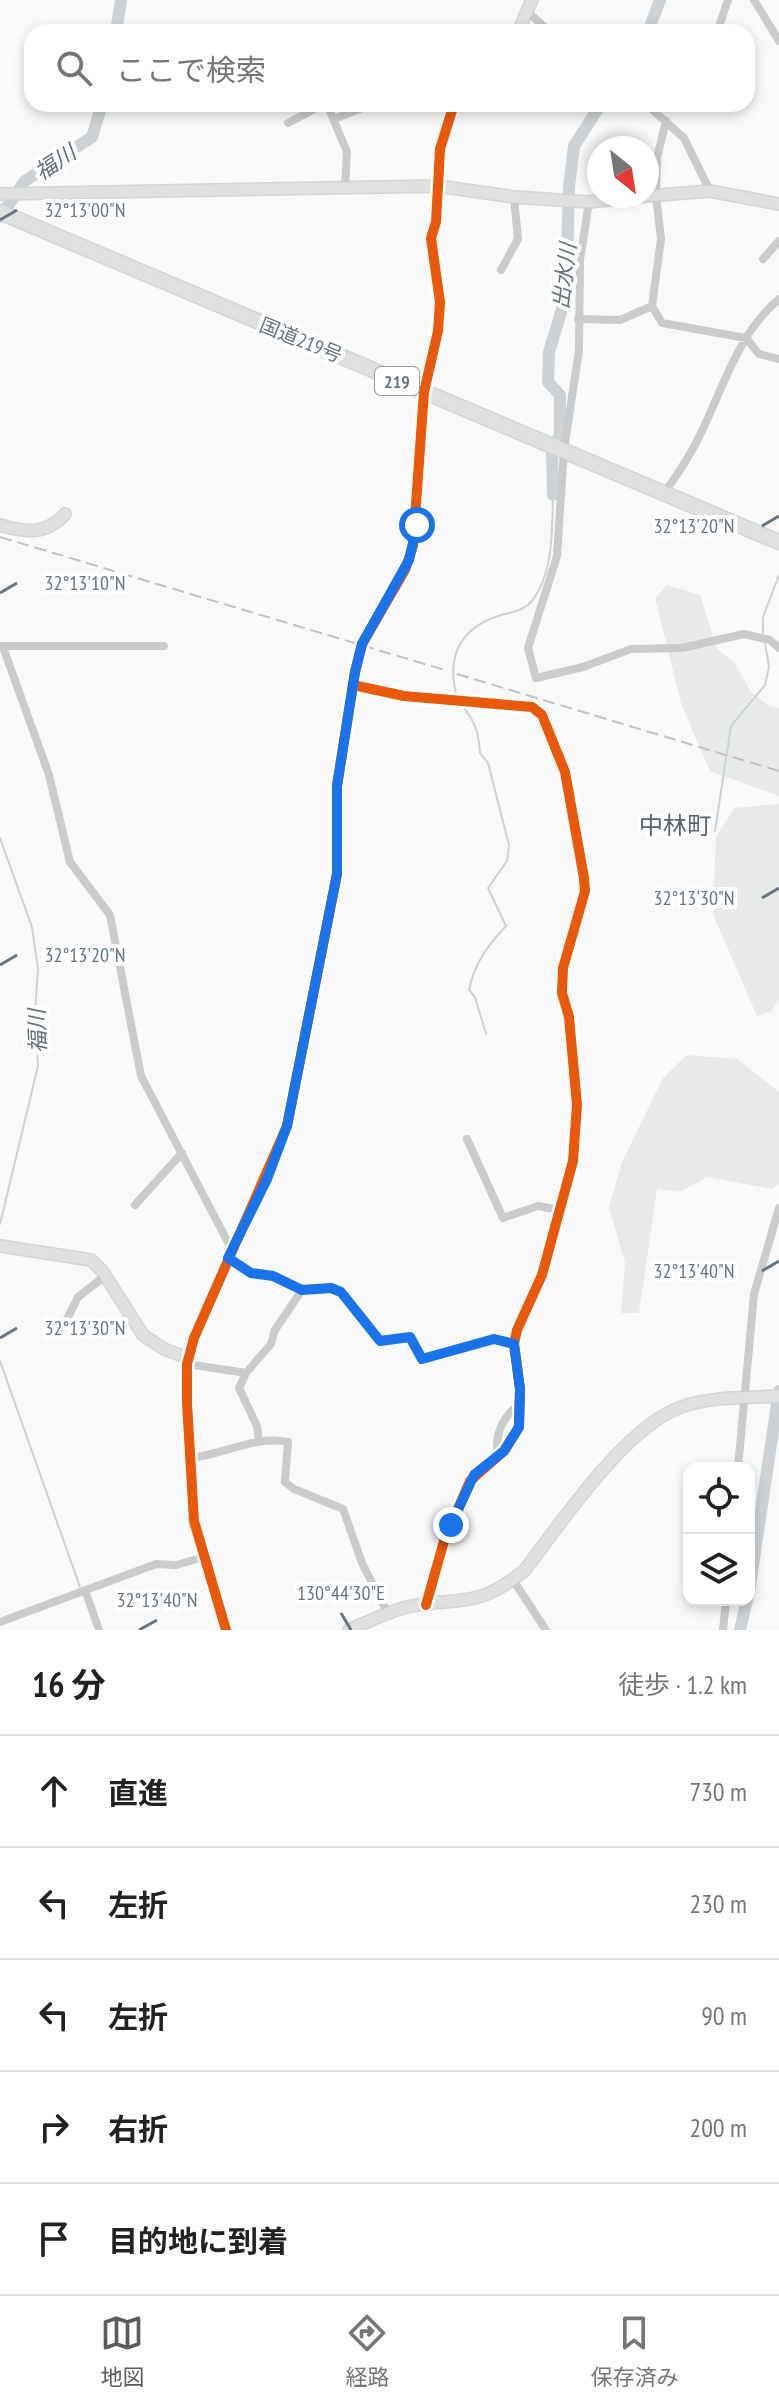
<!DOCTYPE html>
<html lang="ja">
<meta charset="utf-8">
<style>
body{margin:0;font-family:"PT Sans Narrow","Noto Sans JP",sans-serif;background:#f2f2f2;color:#222}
.controls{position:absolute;right:24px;bottom:24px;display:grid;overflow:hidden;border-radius:16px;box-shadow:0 4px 12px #0003}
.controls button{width:72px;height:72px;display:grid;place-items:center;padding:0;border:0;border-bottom:2px solid #e0e0e0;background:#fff;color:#222;font:40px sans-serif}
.compass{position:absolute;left:587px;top:136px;width:72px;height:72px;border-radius:50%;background:#fff;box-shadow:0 4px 12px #0003;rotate:150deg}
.stop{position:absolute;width:24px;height:24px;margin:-18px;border:6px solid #1a73e8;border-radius:50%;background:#fff}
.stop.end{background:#1a73e8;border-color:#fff;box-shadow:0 2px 8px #0008}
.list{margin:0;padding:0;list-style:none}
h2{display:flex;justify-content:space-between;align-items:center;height:104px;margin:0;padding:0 32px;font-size:34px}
h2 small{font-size:26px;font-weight:400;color:#767676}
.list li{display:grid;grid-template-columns:52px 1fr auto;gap:24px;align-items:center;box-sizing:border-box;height:112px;padding:0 32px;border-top:2px solid #e0e0e0}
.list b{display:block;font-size:30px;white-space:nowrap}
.list em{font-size:26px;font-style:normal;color:#767676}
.icon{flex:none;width:44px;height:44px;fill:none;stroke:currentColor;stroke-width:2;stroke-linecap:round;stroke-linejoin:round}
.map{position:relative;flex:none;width:779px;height:1630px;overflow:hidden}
.search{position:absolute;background:#fff;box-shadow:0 4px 12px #0003;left:24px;right:24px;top:24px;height:88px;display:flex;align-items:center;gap:20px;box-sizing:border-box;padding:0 28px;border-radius:24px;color:#767676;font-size:30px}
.sheet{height:664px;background:#fff}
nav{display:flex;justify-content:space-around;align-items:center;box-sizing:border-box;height:112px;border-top:2px solid #e0e0e0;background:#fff;font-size:22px;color:#767676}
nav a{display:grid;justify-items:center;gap:4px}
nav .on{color:#585c5f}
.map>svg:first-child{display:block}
</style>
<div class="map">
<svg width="779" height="1630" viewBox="0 0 779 1630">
<rect width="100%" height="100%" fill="#f9f9f9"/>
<path fill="#e8eae7" d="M667 585 700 595 717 649 735 663 750 691 769 706 779 708V796L710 771 681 703 655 598Z
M779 804V999L772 1011 757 1016 713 914 716 837 734 808Z
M687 1055 737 1059 779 1092V1184L772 1189 707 1177 680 1192 657 1189 639 1313H621L625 1263 609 1207 622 1162 663 1078Z"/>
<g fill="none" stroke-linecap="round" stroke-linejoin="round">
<path stroke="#ccd2d5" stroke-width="2" d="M763 633V617L779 575
M457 697C446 658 459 629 498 616 510 612 522 612 531 602 554 574 552 528 553 495
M459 703C474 718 479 732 480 753L488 763 509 845 507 861 488 888 506 926C488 945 474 964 469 990L475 997 486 1034
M715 831 731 726 765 685 769 667 765 643
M0 838 32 927 38 969 35 1012 38 1066 0 1224
M0 1361 80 1587"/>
<path stroke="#ccd2d5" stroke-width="12" d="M116 32 121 0
M648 32 660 0
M0 217 25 181 92 137 102 104
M553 495 552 451 560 435V395L548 382 549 352 566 296 569 187 574 146 601 104
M749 1592 779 1391
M740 1630 747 1600"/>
<defs>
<path id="secondary" d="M518 32 532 0
M0 194 438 186 514 197 589 202 645 196
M647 196 710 191 779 204
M0 525C25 533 46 535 65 514
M0 1246 91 1260 103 1272 143 1335 164 1349 188 1358
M226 1630 194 1521 187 1403V1364L194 1338 287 1126 337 874V786L355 672 362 644 405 570 413 546 424 392 438 331 440 302 431 238 436 222 440 149 454 104
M349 1630C368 1622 387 1612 407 1607 460 1596 475 1610 524 1571 561 1523 625 1427 681 1407 712 1396 747 1398 779 1396"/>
<path id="highway" d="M0 212 779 542"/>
</defs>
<use href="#secondary" stroke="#d4d5d6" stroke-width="14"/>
<use href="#highway" stroke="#d4d5d5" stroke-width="17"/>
<path stroke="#cacbcc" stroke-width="8" d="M754 0 779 41
M529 13 550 32
M717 32 728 0
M327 104 347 152 345 187
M646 104 684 138 710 191
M334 119 372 104
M288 123 324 104
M589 202 580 260 579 350 564 450 557 556 528 648 536 678 583 667 631 649 682 648 744 634 770 640 779 648
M763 259 779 241
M501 270 518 239 514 197
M652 306 661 239 656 195 657 158 666 121
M578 319 620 320 652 306 662 323 746 338 759 354 779 359
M665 492C677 475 689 457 698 439 722 392 737 334 779 299
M1 646H164
M3 647 49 775 70 862 110 915 141 1076 232 1250
M353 685 404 696 532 707 542 715 565 772 584 878 585 891 563 968 562 993 569 1017 577 1105 573 1161 542 1275 517 1330 514 1344 520 1389 519 1427 504 1451 470 1481 444 1541 426 1605
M467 1139 503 1218 538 1206 559 1210
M135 1205 182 1153
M228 1258 251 1273 273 1276 302 1290 331 1288 341 1292 380 1341 410 1337 422 1359 494 1339 514 1344
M64 1325 78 1297 105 1276
M187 1364 246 1373
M259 1441 257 1426 239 1388 246 1373 271 1344 275 1330 302 1290
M498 1456C494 1435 503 1417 520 1403
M190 1458C223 1455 255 1435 288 1442L285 1482 294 1489 343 1509 362 1563 388 1614
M738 1468 754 1294 779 1208
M513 1580 546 1630
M85 1590 99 1630
M0 1622 156 1564 176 1565 204 1557
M723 1630 726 1600"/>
<use href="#secondary" stroke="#dfe0e0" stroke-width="11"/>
<use href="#highway" stroke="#dfe0e0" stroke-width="14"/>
<path stroke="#c0c2c3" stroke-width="2" stroke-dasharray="12 6" stroke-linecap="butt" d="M0 537 448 671
M457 674 779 771"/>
<defs>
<path id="cycleway" d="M353 685 404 696 532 707 542 715 565 772 584 878 585 891 563 968 562 993 569 1017 577 1105 573 1161 542 1275 517 1330 514 1344 520 1389 519 1427 504 1451 470 1481 444 1541 426 1605
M226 1630 194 1521 187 1403V1364L194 1338 287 1126 337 874V786L355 672 362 644 405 570 413 546 424 392 438 331 440 302 431 238 436 222 440 149 454 104"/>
</defs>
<use href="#cycleway" stroke="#fff" stroke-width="15"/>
<use href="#cycleway" stroke="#e8590c" stroke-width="10"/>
</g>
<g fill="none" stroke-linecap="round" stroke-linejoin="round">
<path stroke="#1a73e8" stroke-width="10" d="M417 525 409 560 362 644 355 672 337 786V874L287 1126 267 1179 228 1258 251 1273 273 1276 302 1290 331 1288 341 1292 380 1341 410 1337 422 1359 494 1339 514 1344 520 1389 519 1427 504 1451 474 1475 451 1525"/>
</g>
<path fill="none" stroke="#677680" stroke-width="3" d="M0 220 17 210M762 526 779 516M0 593 17 583M762 898 779 888M0 965 17 955M762 1271 779 1261M0 1338 17 1328M341 1613 351 1630M139 1630 157 1620"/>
<g text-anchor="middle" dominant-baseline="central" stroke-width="8" stroke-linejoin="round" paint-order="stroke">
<rect fill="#fff" stroke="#959fa6" stroke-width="2" x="375" y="367" width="44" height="28" rx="6"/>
<g font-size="18" font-weight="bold" fill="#677680">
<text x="397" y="381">219</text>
</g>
<g font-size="20" fill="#677680" stroke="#fff">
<text transform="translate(301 340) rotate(22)">国道219号</text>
</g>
<g font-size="22" font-style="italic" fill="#637479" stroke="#fff">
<text transform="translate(55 162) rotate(-34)">福川</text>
<text transform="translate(564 276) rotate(-83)">出水川</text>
<text transform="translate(37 1031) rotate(-92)">福川</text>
</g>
<g font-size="24" fill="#59646b" stroke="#fff">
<text x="675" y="825">中林町</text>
</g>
</g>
<g font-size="20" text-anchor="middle" fill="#677680" stroke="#fff" stroke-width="8" stroke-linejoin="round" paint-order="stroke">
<text x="85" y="217">32°13'00"N</text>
<text x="694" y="533">32°13'20"N</text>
<text x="85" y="590">32°13'10"N</text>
<text x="694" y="905">32°13'30"N</text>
<text x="85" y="962">32°13'20"N</text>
<text x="694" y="1278">32°13'40"N</text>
<text x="85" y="1335">32°13'30"N</text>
<text x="341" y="1600">130°44'30"E</text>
<text x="157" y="1607">32°13'40"N</text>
</g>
</svg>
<div class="controls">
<button><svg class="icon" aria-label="locate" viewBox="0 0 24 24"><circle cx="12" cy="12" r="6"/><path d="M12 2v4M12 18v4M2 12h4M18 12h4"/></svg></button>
<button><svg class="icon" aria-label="layers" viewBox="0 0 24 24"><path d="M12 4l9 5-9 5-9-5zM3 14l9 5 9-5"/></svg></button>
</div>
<svg class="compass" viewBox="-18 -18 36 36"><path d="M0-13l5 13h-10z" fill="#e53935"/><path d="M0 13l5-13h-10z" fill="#767676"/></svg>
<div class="stop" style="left:417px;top:525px"></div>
<div class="stop end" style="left:451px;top:1525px"></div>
<div class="search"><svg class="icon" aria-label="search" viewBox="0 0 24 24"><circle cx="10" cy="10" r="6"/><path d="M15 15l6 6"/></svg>ここで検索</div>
</div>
<section class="sheet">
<h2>16 分<small>徒歩 · 1.2 km</small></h2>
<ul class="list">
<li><svg class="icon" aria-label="ahead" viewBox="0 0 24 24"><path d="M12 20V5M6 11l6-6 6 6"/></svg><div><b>直進</b></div><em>730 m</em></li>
<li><svg class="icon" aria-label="left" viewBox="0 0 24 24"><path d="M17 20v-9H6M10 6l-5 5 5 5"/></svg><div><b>左折</b></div><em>230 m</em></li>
<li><svg class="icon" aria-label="left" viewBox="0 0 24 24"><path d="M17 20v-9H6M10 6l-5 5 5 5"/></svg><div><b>左折</b></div><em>90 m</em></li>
<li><svg class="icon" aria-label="right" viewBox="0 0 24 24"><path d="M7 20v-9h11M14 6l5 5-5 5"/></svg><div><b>右折</b></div><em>200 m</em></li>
<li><svg class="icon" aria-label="arrive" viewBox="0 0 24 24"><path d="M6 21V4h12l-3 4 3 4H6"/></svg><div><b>目的地に到着</b></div></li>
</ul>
</section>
<nav>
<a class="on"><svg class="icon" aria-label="map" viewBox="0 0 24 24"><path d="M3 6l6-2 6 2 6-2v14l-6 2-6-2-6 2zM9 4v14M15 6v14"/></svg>地図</a>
<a><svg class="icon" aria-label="directions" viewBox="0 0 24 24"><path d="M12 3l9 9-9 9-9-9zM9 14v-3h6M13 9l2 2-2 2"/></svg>経路</a>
<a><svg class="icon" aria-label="saved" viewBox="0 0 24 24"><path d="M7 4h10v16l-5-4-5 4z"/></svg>保存済み</a>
</nav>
